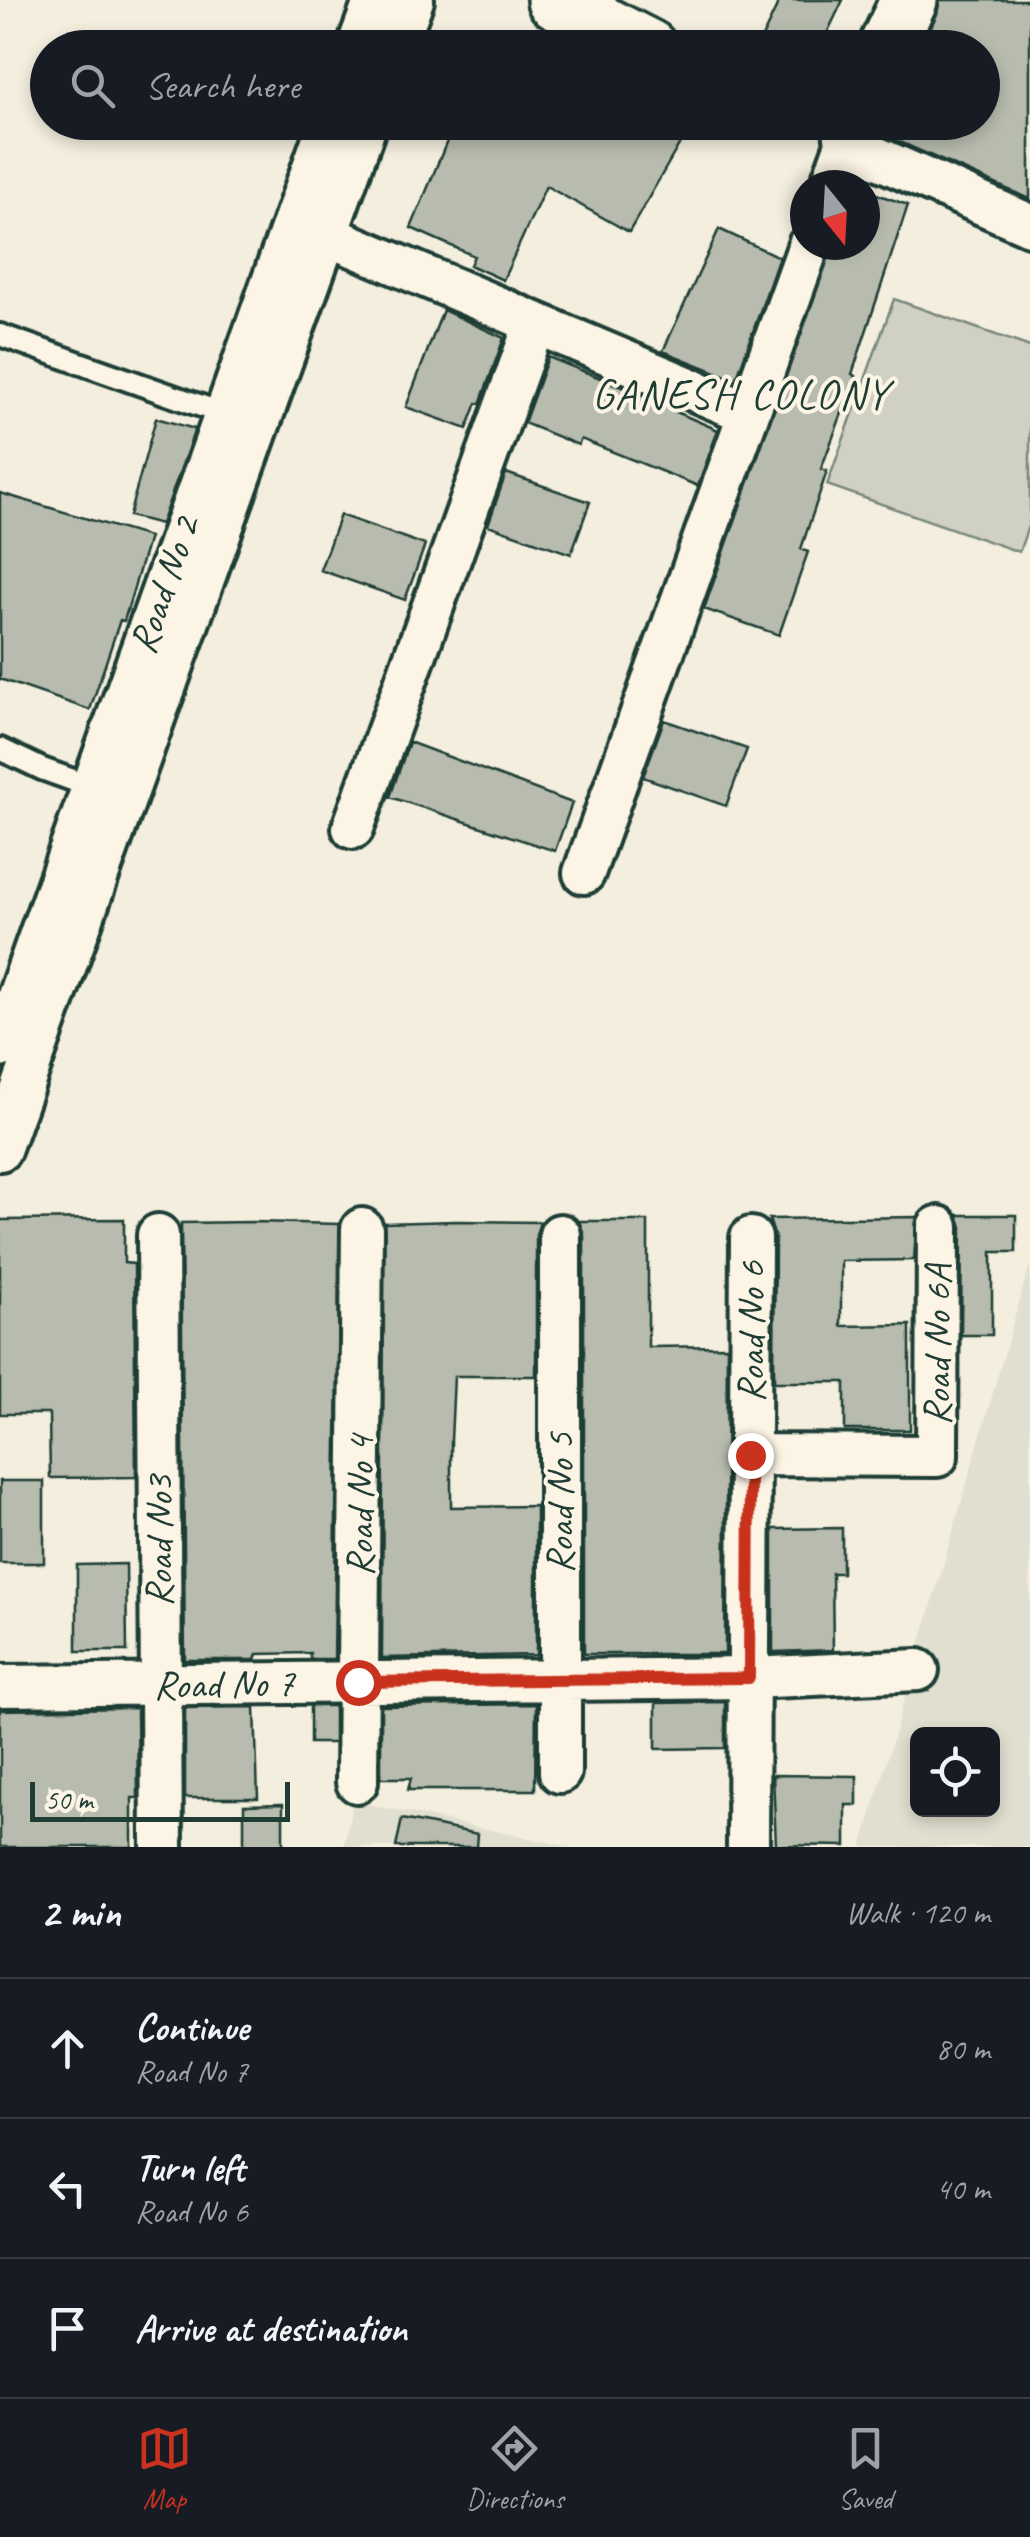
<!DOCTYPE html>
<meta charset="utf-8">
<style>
body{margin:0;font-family:Caveat,sans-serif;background:#242831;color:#f1f3f6}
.controls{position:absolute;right:30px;bottom:30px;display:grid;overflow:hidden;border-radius:15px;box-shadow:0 5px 15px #0003}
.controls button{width:90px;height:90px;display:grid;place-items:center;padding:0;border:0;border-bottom:2px solid #363941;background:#171b24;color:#f1f3f6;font:50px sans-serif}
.compass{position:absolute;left:790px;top:170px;width:90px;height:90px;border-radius:50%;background:#171b24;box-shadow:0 5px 15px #0003;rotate:162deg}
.scale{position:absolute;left:30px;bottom:25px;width:260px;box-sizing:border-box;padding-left:10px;border:5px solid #1f3d34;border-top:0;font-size:28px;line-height:35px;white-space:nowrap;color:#1f3d34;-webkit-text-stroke:8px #fcf5e5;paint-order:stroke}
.stop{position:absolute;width:30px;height:30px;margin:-22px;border:8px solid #c8321e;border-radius:50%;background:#fff}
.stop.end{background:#c8321e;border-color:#fff;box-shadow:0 2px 10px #0008}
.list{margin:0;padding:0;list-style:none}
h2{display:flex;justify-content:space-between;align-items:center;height:130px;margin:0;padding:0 40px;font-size:42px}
h2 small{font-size:32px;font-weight:400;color:#9ea1a6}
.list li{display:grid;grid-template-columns:65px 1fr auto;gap:30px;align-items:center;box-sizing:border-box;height:140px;padding:0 40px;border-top:2px solid #363941}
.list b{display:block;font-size:38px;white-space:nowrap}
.list p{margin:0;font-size:32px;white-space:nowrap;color:#9ea1a6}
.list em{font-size:32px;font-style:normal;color:#9ea1a6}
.icon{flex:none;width:55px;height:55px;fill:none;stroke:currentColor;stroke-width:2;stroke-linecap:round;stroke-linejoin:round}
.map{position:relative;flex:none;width:1030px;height:1847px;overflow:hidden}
.search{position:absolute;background:#171b24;box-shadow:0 5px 15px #0003;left:30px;right:30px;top:30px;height:110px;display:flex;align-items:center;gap:25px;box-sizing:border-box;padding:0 35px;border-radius:55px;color:#9ea1a6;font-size:38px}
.sheet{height:550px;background:#171b24}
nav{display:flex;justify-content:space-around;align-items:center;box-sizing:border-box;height:140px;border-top:2px solid #363941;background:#171b24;font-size:28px;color:#9ea1a6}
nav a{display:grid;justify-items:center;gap:5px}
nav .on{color:#c8321e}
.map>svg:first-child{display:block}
</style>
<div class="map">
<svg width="1030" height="1847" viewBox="0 0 1030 1847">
<rect width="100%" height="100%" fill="#f3eede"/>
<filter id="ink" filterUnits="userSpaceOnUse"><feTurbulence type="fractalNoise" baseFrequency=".01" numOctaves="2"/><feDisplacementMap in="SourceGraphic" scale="20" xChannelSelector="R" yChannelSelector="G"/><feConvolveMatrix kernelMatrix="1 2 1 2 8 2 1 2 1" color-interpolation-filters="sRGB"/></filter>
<g filter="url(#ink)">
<path fill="#e1dfd0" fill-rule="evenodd" d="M1030 1264V1847H862ZM918 1734H992V1810H918Z
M353 1801 571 1847H344Z"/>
<path fill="#d0d1c2" stroke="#78877b" stroke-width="2.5" d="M894 299 1030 347V521L1019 552 827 485Z"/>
<path fill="#b8bcae" stroke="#1f3d34" stroke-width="2.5" d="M780 0H843L820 48H757Z
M940 0H1030V199L868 128 867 122H982V48H921L937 14Z
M455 122H692L629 232 546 186 503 280 470 265 474 256 411 228Z
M865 190 908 205 852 374 856 376 821 469 827 471 801 549 808 552 779 635 704 609 832 245H865Z
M719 229 779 257 736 380 663 351Z
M443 310 504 338 480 404 477 403 467 429 406 407Z
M548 357 675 408 674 411 718 430 698 486 581 439 578 445 524 423Z
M156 418 195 429 161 524 129 516Z
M506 473 590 502 571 554 488 525Z
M0 493 149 537 124 621 120 620 90 710 0 679Z
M340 515 425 545 405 600 320 570Z
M664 720 747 749 726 806 643 777Z
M409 742 572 803 555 851 390 797Z
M958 1215H1016V1252H992V1335H961L962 1227Z
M917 1217 914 1260 841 1261V1326L910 1325V1430H845V1382H774L775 1238 769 1219Z
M124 1219V1263L134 1264 136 1477 50 1478 49 1414H0V1220Z
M457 1221 540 1222 536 1235V1376H454L451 1441V1507L536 1506V1655L382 1658 384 1223Z
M579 1221H648V1347L727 1346 725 1654H584V1235Z
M253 1222 340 1224 334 1659H310V1653L257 1654 255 1660H185L181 1223Z
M0 1481H44V1563H0Z
M842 1528V1573H832L833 1650 773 1652V1529Z
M126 1564 127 1651H77V1565Z
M725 1702V1748L656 1749V1703Z
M536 1704 535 1790H408L411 1778H381V1706Z
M310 1706H334V1743H310Z
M255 1707 258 1798H185V1708Z
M137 1708 138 1798H132V1847H0V1710Z
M773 1775 857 1776V1805H846V1846L776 1845Z
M283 1804V1847H244V1805Z
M402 1819 478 1834 477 1847H396Z"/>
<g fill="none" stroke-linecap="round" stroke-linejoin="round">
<defs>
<path id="lane" d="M0 335 224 414
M0 749 42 769 92 787"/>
<path id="street" d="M357 48 375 0
M395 48 413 0
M843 122 846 144 1030 225
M831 185 846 144
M301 224 748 413
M353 828 535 323
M584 873 809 245
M0 1047 329 122
M0 1150 367 122
M158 1235 162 1847
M750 1455 937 1456 938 1227
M0 1686 749 1678 918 1670
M560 1772V1235
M357 1782 362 1229
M748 1847 751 1238"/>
<path id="secondary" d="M555 0 649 48
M886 48 909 0"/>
</defs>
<use href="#lane" stroke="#1f3d34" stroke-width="28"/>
<use href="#street" stroke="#1f3d34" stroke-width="48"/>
<use href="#secondary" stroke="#1f3d34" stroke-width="62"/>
<use href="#lane" stroke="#fcf5e5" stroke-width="20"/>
<use href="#street" stroke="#fcf5e5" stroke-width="40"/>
<use href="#secondary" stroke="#fcf5e5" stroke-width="55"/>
</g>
</g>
<g fill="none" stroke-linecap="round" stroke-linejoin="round" filter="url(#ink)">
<path stroke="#c8321e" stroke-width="12" d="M358 1682 749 1678 750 1455"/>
</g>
<g text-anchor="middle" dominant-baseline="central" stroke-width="8" stroke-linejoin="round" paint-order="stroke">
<g font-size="40" fill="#1f3d34" stroke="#fcf5e5">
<text transform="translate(164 585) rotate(-71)">Road No 2</text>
<text transform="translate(751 1332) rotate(-90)">Road No 6</text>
<text transform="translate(937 1345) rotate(-90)">Road No 6A</text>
<text transform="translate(560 1503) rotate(-90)">Road No 5</text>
<text transform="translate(360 1506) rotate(-90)">Road No 4</text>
<text transform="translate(159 1541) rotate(-90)">Road No3</text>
<text transform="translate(224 1684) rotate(-1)">Road No 7</text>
</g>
<g font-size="42" letter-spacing="2.5" fill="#1f3d34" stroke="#fcf5e5">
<text x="741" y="394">GANESH COLONY</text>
</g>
</g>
</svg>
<div class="controls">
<button><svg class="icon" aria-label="locate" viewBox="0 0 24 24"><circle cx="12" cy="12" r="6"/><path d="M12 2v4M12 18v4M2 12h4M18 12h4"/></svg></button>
</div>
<svg class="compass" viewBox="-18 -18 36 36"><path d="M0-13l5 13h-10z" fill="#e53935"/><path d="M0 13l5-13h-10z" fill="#9ea1a6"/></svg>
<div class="scale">50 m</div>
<div class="stop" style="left:358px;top:1682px"></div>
<div class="stop end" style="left:750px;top:1455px"></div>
<div class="search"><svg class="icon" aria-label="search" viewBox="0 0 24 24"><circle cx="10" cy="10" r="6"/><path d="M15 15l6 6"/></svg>Search here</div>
</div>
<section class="sheet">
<h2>2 min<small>Walk · 120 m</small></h2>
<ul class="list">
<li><svg class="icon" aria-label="ahead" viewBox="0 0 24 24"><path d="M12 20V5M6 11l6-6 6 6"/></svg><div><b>Continue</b><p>Road No 7</p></div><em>80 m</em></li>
<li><svg class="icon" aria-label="left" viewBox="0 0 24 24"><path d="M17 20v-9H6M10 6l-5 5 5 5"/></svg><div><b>Turn left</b><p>Road No 6</p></div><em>40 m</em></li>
<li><svg class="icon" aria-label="arrive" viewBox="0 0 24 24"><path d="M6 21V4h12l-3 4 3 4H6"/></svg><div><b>Arrive at destination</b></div></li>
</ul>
</section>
<nav>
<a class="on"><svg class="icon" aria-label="map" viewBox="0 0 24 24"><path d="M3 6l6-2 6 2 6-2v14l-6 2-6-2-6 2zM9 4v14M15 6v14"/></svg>Map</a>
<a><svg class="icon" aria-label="directions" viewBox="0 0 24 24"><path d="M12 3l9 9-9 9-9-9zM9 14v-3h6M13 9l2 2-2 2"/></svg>Directions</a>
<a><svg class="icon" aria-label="saved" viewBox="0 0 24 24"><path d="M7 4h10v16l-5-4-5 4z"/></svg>Saved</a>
</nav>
